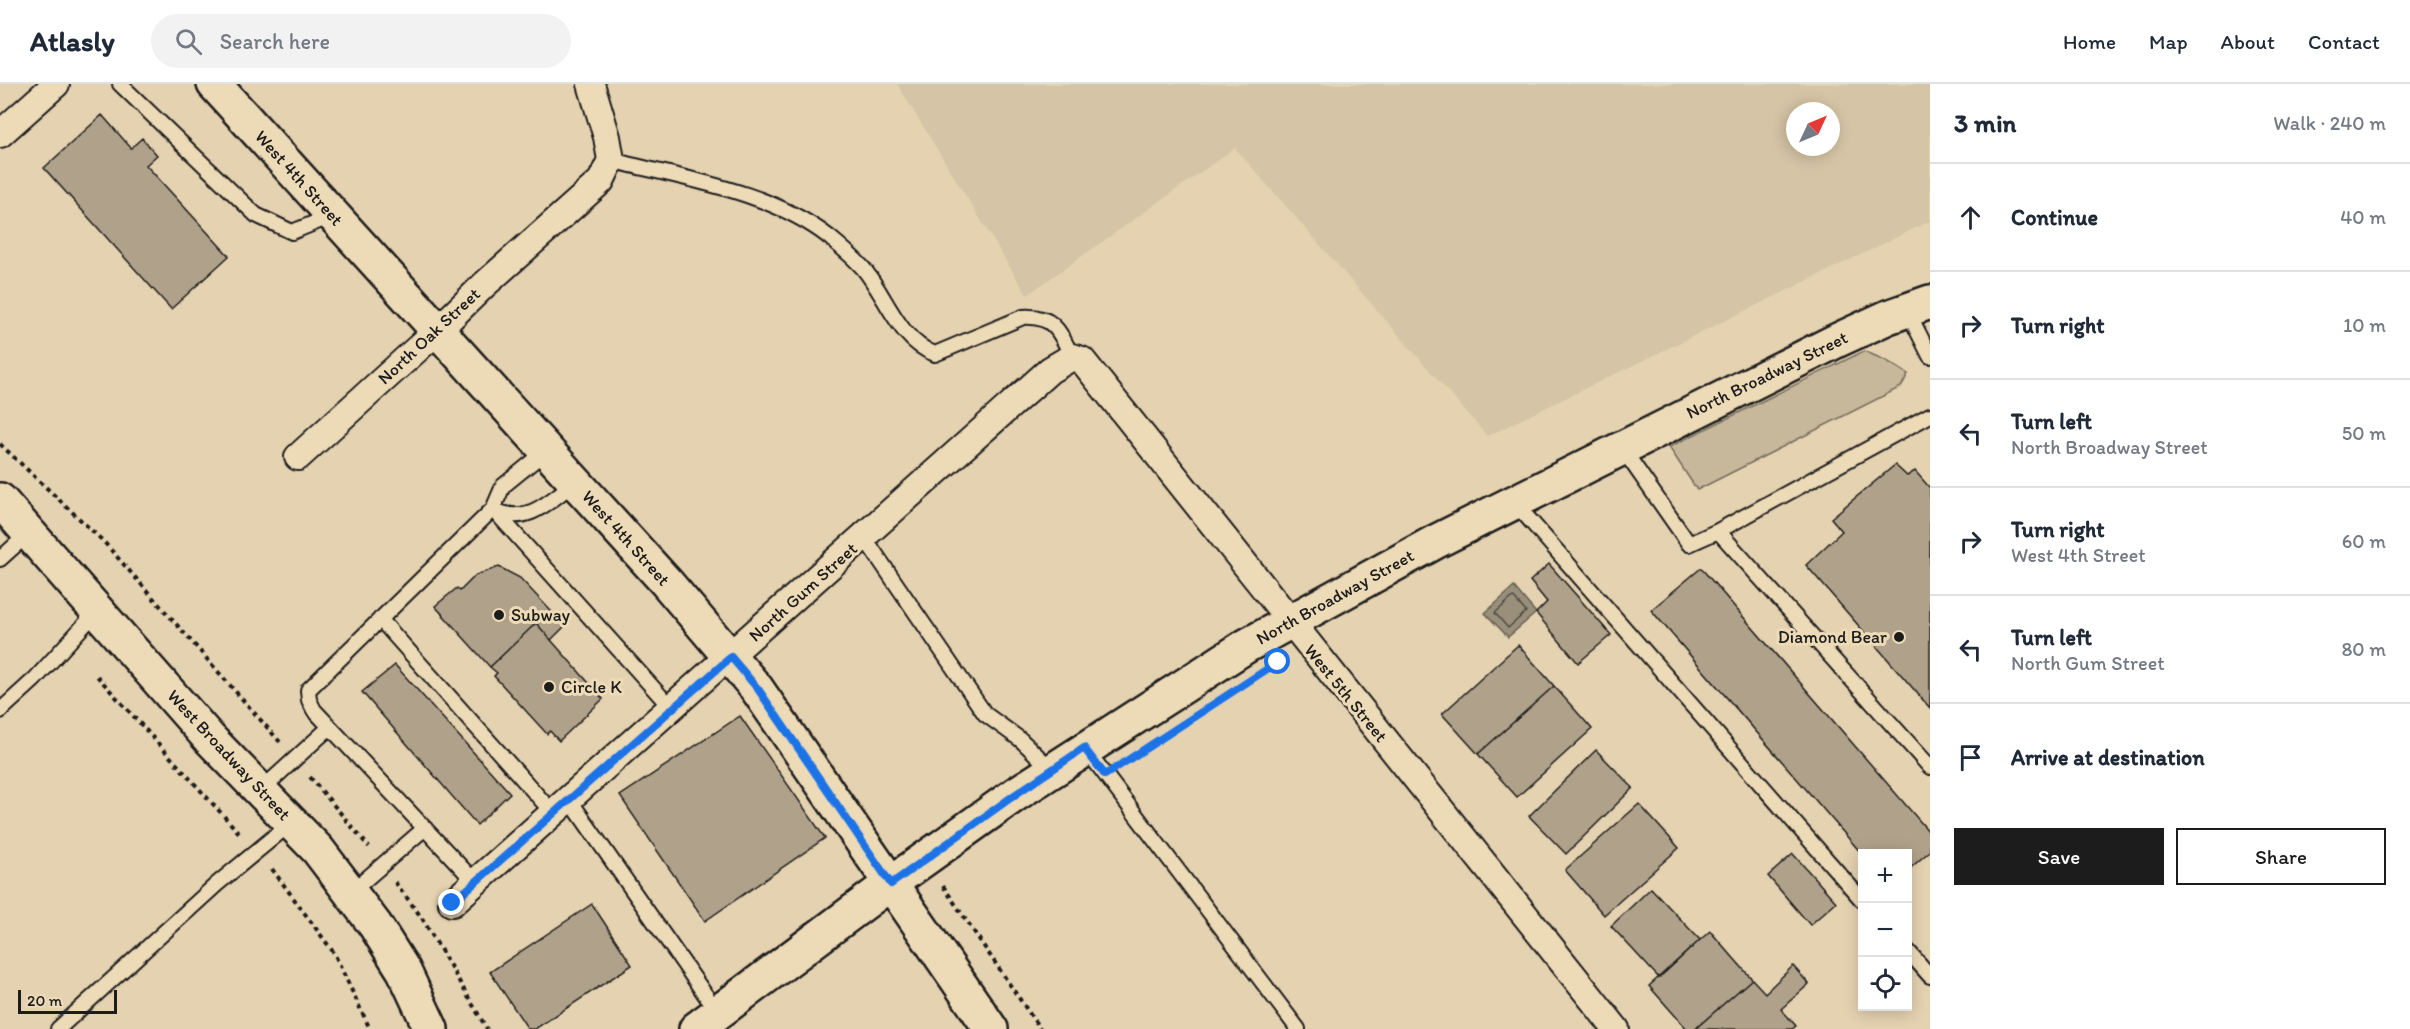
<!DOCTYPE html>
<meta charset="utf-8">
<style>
body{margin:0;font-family:Itim,sans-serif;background:#f2f2f3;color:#1f2937}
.controls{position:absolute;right:18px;bottom:18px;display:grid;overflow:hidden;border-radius:0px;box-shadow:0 3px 15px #0003}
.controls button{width:54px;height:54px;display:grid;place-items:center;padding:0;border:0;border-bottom:2px solid #e0e1e3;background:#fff;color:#1f2937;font:30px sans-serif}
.compass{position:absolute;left:1786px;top:18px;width:54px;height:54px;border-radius:50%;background:#fff;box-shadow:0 3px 15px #0003;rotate:46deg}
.scale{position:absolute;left:18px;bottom:15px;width:99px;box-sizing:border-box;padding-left:6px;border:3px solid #1c1c1c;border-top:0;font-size:16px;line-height:21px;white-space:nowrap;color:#1c1c1c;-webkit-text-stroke:4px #eddab7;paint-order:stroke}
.stop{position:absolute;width:18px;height:18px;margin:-14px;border:4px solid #1a73e8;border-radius:50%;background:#fff}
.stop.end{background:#1a73e8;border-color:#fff;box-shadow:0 2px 6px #0008}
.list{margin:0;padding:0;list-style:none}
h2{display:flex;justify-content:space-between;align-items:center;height:78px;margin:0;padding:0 24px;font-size:26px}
h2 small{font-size:20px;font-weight:400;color:#747a83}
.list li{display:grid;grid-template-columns:39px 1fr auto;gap:18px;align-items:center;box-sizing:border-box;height:108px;padding:0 24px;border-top:2px solid #e0e1e3}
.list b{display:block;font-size:22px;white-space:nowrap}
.list p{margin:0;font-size:20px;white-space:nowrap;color:#747a83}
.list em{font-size:20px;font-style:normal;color:#747a83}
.actions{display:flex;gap:12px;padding:18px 24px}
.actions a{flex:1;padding:14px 0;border:2px solid #1c1c1c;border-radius:0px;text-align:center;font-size:21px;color:#1c1c1c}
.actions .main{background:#1c1c1c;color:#fff}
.icon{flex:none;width:33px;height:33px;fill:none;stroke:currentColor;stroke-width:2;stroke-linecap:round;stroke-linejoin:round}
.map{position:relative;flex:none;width:1930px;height:945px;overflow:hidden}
header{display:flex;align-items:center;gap:36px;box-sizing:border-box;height:84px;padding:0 30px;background:#fff;border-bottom:2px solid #e0e1e3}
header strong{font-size:28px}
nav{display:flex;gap:33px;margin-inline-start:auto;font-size:21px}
.search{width:420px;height:54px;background:#f2f2f3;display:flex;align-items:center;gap:15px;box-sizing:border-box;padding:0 21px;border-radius:33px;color:#747a83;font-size:22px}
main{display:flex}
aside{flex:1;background:#fff}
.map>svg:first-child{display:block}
</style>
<header>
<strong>Atlasly</strong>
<div class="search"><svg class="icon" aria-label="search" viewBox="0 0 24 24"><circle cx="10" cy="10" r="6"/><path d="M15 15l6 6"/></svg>Search here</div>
<nav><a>Home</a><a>Map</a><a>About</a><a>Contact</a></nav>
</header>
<main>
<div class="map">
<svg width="1930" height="945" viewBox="0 0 1930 945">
<rect width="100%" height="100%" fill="#e5d2b1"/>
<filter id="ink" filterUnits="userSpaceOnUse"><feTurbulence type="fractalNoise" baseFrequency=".0167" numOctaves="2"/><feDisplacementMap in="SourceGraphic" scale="12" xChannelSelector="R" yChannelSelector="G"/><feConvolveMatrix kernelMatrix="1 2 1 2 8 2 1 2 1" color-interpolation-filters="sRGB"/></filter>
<g filter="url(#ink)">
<path fill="#d5c4a5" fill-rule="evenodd" d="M897 0H1930V137L1487 352 1235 64 1027 211ZM1795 27H1831V63H1795Z"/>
<path fill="#c7b79b" stroke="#726a5c" stroke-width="1.5" d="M1864 267 1887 277 1908 290 1901 303 1697 406 1669 363Z"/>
<path fill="#9a8f7a" stroke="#686154" stroke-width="1.5" d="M1514 503 1536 529 1508 553 1485 529Z"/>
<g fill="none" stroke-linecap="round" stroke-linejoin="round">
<path stroke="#4e4a42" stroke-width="1.5" d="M1513 513 1526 528 1508 544 1495 529Z"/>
</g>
<path fill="#b0a28a" stroke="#1c1c1c" stroke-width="1.5" d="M102 31 131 64 142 54 157 71 146 81 229 172 171 225 44 84Z
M1895 381 1907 392 1915 387 1930 404V624L1806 481 1842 447 1831 434Z
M1549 480 1611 551 1578 579 1536 529 1547 518 1530 497Z
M499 483 520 494 565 542 551 556 536 539 490 583 435 522 457 504 460 507 476 491Z
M1701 484 1930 749V767L1908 786V770H1862L1651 526Z
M536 539 603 615 559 657 550 647 547 650 494 592 497 589 490 583Z
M1518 561 1554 602 1478 670 1442 630Z
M395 581 510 709 477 741 362 608Z
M1554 602 1592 645 1517 713 1478 670Z
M740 632 825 754 705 837 620 712Z
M1596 666 1633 704 1566 770 1529 732Z
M1639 720 1679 764 1604 831 1565 786Z
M1793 770 1836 818 1810 841 1768 792Z
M1651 804 1700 856 1659 894 1611 842Z
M592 820 632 881 535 945H528L490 888Z
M1710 847 1752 895 1695 945H1687L1649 902Z
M1793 882 1809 900 1781 925 1796 942 1792 945H1695L1752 895 1765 909Z"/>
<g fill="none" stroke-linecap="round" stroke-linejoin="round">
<defs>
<path id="lane" d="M120 0 256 131 292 148 334 131
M611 76C684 95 768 106 829 153 840 162 854 174 863 184 887 213 899 257 935 270L1023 233C1054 231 1060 248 1072 273
M1907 226 1930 272
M1622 364 1689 460 1718 447 1930 331
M1514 418 1862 816
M493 425 672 625
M495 426C526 443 551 416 575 398
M1718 447 1930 683
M864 453 985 630 1021 656 1052 686
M0 475 29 449
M380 535 553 729
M0 627 35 595 98 526
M1085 664 1298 945
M261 706 330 643
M569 715 718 929
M476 799 314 626 309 616 308 606 493 425 503 402 546 367
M350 809 425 744
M1908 867 1930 892
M58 945 217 800 292 738"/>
<path id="street" d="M0 50 56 0
M298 373 438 246 484 201 601 97 611 76 607 53 591 0
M452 819 1050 286 1072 273 1082 276 1616 945"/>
<path id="secondary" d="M214 0 667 499 757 605 991 945
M0 416 209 654 318 766 375 841 404 887 431 945
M696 945 891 799 1016 710 1246 562 1435 458 1838 256 1888 233 1930 218"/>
</defs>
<use href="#lane" stroke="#1c1c1c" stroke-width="18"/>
<use href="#street" stroke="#1c1c1c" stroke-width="30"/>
<use href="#secondary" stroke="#1c1c1c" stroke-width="38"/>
<path stroke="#1c1c1c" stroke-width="4" stroke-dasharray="4.5 4.5" stroke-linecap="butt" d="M0 360 104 458 280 658
M97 592 241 751
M310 693 369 763
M272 785 334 869 370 945
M395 798 422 834 487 945
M943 802 1040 945"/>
<use href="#lane" stroke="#eddab7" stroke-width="14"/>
<use href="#street" stroke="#eddab7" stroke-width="26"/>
<use href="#secondary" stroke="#eddab7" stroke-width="33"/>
</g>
</g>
<g fill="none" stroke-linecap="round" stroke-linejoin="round" filter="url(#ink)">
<path stroke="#1a73e8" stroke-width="8" d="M452 819 731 573 758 605 891 800 1016 710 1084 664 1105 691 1278 578"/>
</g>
<g fill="#1c1c1c" stroke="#eddab7" stroke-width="2">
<circle cx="499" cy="531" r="6"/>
<circle cx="1899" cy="553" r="6"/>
<circle cx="549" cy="603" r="6"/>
</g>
<g text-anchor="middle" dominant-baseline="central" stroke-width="6" stroke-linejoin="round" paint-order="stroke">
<g font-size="18" fill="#1c1c1c" stroke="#eddab7">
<text transform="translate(299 94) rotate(48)">West 4th Street</text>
<text transform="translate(429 252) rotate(-43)">North Oak Street</text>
<text transform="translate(1767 291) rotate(-26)">North Broadway Street</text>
<text transform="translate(626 454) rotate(48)">West 4th Street</text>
<text transform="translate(803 508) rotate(-42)">North Gum Street</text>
<text transform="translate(1335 513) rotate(-29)">North Broadway Street</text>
<text transform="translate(1346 609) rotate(51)">West 5th Street</text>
<text transform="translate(229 671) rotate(47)">West Broadway Street</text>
</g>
<g font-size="18" fill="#1c1c1c" stroke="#eddab7" text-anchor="start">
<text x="511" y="531">Subway</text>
<text x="1887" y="553" text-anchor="end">Diamond Bear</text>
<text x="561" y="603">Circle K</text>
</g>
</g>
</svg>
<div class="controls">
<button>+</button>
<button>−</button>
<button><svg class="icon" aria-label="locate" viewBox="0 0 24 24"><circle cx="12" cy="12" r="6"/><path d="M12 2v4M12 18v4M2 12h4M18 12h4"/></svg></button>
</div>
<svg class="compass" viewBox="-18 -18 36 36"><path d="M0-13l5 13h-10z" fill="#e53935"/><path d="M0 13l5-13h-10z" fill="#747a83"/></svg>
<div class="scale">20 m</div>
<div class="stop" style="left:1278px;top:578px"></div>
<div class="stop end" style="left:452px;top:819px"></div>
</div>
<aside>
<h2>3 min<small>Walk · 240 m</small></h2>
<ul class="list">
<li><svg class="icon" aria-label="ahead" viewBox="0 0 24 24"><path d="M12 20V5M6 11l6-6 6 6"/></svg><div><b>Continue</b></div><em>40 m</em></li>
<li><svg class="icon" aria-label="right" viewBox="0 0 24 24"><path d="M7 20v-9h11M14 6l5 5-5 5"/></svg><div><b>Turn right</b></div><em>10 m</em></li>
<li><svg class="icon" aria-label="left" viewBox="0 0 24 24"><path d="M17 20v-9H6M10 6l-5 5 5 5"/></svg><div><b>Turn left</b><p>North Broadway Street</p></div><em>50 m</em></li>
<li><svg class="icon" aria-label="right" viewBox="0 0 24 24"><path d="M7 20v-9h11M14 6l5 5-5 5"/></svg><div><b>Turn right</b><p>West 4th Street</p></div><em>60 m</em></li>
<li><svg class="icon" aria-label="left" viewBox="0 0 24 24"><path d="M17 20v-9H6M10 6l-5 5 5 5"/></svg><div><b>Turn left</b><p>North Gum Street</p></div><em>80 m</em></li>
<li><svg class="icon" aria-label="arrive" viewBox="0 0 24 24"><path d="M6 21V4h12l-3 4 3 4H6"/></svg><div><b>Arrive at destination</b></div></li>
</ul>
<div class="actions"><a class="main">Save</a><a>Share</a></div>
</aside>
</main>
